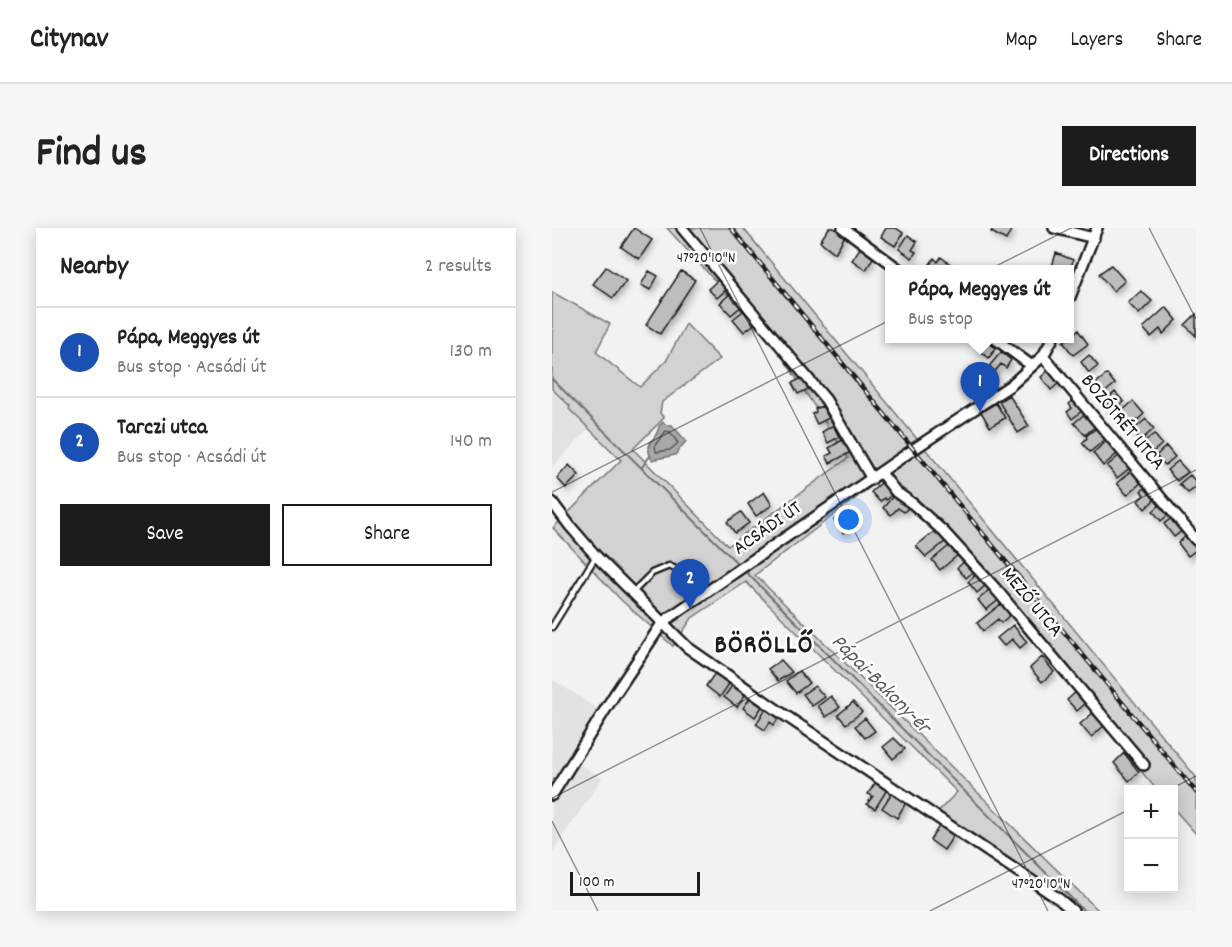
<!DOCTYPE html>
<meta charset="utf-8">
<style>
body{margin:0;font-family:Dekko,sans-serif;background:#f6f6f6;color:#222}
.controls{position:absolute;right:18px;bottom:18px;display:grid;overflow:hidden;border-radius:0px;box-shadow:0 3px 15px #0003}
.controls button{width:54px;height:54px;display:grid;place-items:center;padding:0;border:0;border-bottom:2px solid #e0e0e0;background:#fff;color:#222;font:30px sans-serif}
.scale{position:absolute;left:18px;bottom:15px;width:130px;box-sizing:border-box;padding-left:6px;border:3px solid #1c1c1c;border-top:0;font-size:16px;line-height:21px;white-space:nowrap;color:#1c1c1c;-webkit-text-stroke:4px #fff;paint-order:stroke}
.you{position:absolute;left:297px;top:292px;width:21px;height:21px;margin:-15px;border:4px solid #fff;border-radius:50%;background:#1a73e8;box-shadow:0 0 0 9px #1a73e833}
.badge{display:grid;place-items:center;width:39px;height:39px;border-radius:50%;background:#1c1c1c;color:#fff;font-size:20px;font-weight:700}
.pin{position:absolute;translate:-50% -50px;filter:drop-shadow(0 2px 3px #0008)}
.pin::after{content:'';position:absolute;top:32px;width:21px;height:18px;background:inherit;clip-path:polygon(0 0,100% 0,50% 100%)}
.popup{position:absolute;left:333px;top:37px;width:189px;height:78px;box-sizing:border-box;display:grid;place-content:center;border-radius:0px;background:#fff;filter:drop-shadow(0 2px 4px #0005);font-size:20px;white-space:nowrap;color:#767676}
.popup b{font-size:22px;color:#222}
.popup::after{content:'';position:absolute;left:50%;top:100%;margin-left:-12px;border:12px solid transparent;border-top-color:#fff}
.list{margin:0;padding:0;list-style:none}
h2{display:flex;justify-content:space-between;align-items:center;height:78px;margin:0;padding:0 24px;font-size:26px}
h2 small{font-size:20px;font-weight:400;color:#767676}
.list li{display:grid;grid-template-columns:39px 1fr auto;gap:18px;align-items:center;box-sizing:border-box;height:90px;padding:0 24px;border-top:2px solid #e0e0e0}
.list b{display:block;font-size:22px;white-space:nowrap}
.list p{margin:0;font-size:20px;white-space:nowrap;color:#767676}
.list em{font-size:20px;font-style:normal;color:#767676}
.actions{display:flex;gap:12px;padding:18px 24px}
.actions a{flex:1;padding:14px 0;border:2px solid #1c1c1c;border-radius:0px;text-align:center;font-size:21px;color:#1c1c1c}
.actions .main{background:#1c1c1c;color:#fff}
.map{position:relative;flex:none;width:644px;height:683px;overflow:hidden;border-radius:0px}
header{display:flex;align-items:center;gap:36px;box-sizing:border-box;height:84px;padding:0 30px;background:#fff;border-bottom:2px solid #e0e0e0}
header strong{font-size:28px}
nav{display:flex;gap:33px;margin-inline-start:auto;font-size:21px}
.intro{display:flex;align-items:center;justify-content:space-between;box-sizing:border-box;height:144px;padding:0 36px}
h1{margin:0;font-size:42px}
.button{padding:15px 27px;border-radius:0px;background:#1c1c1c;color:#fff;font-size:21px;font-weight:700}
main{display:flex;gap:36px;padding:0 36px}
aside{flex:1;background:#fff;border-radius:0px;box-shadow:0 3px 15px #0003}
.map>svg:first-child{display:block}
</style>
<header>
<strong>Citynav</strong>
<nav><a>Map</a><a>Layers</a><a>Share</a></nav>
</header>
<div class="intro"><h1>Find us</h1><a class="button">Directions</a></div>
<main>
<aside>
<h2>Nearby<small>2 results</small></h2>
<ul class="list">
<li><span class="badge" style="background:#1a4fb4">1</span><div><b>Pápa, Meggyes út</b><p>Bus stop · Acsádi út</p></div><em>130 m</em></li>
<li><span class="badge" style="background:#1a4fb4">2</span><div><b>Tarczi utca</b><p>Bus stop · Acsádi út</p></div><em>140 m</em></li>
</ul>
<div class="actions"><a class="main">Save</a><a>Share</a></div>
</aside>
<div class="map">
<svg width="644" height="683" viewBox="0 0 644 683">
<defs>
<filter id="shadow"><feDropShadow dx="2.5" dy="4" stdDeviation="3" flood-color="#0004"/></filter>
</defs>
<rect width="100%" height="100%" fill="#f2f2f2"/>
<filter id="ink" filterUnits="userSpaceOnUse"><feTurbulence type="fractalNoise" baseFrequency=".0167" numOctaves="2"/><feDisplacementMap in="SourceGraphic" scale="12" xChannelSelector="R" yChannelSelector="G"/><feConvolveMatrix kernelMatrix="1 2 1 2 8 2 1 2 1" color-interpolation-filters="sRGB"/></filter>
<g filter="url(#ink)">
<path fill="#e2e2e2" d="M0 161 19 179 17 182 37 200 0 240Z
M0 451 57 488 28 536 50 550 0 625Z"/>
<path fill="#d2d2d2" stroke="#777" stroke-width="1.5" d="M115 0H191L644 549V606L622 581V562L604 561 394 309 329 251 203 347 547 683H511L496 668 380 590 405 564 194 354 140 390 121 418 69 372 1 300 69 232 17 181 18 178 0 161V64L58 96 44 124 88 159 114 133 134 96 168 131 110 174 108 185 112 190 81 221 176 318 296 230 226 122Z"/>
<path fill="#a8a8a8" stroke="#707070" stroke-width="1.5" d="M111 194 114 197H120L134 213 123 227 100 232C90 212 105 214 107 198Z"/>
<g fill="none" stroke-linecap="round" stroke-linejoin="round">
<path stroke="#545454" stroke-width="1.5" d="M114 203 118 204 126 215 118 222 104 224 103 217Z"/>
<path stroke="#707070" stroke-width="2" d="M0 151 187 337
M90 239 98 228
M191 341 532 683"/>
</g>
<path fill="#bdbdbd" stroke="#1c1c1c" stroke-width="1.5" filter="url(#shadow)" d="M82 0 100 12 87 31 69 19Z
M277 0H282L293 8 283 25 268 13Z
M334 0H344L351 5 343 18 329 9Z
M441 0H460L454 12 439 4Z
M356 7 365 14 360 22 364 24 360 30 347 21Z
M308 20 321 30 314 42 300 32Z
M504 25 521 32 518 43V42H499Z
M389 29 398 36 394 42 375 41 382 30 386 34Z
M559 37 573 53 561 63 547 46Z
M54 39 74 53 61 70 41 56Z
M97 43 106 48 98 62 89 57Z
M129 43 143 52 108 106 94 97Z
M168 50 177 59 165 70 156 61Z
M589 63 600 73 587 86 576 75Z
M180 64 191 77 179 87 168 75Z
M614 79 625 92 611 106 608 101 599 109 591 100Z
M195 80 206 93 192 104 181 91Z
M644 86V108L633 97Z
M526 102 536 116 521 127 511 114Z
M432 112 444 120 437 130 425 121Z
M449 124 459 132 454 140 449 136 440 147 434 142Z
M537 127 546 138 537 145 529 134Z
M498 141 509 153 499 162 489 149Z
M555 146 563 156 552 165 544 155Z
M252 149 258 160 246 166 240 155Z
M563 164 572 174 562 183 553 173Z
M457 167 477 198 466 205 447 174Z
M523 171 532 181 520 191 515 184 520 180 517 176Z
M581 173 592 186 578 199 567 186Z
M444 175 453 190 438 199 429 184Z
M270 178 277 190 265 196 260 186 264 184 263 181Z
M534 185 545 197 533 207 522 195Z
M594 191 602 201 589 212 581 202Z
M281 197 287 209 276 215 270 204Z
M546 199 555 210 538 224 530 215 535 210 534 208Z
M602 206 610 216 601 224 592 214Z
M292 211 299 224 278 235 274 228 280 225 277 220Z
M556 212 567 224 551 238 541 225Z
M614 218 623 229 613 237 604 228Z
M569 226 579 239 565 250 555 238Z
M626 233 636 244 625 253 615 242Z
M17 237 27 247 14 260 5 250Z
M581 241 591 253 575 267 565 255Z
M638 247 644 254V259L636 265 627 256Z
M330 254 340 266 334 272 332 270 328 274 319 264Z
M596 258 605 269 593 281 586 273 592 267 589 263Z
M212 264 220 277 204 288 196 276Z
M343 266 358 278 352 284 346 280 339 287 331 280Z
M610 275 618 285 609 293 601 283Z
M295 281 305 294 291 305 282 292Z
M189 284 197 295 183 305 175 294Z
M622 288 632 301 622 309 612 296Z
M384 302 394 313 374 329 364 318Z
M636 306 644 315V322L636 328 626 315Z
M398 317 406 327 388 342 380 332Z
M415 331 424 341 414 350 405 340Z
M426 345 435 356 425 365 416 354Z
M439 360 448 371 434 382 426 372Z
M449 376 458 387 449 395 446 391 431 403 425 395Z
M461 397 475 414 468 420 460 411 452 418 445 410Z
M490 429 502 444 490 454 478 440Z
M229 432 240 444 226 453 216 441Z
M165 442 179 453 168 469 154 458Z
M247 443 257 455 244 465 234 453Z
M182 455 195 464 185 479 172 469Z
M263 458 273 469 260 478 251 466Z
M525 463 535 474 525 483 515 472Z
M200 467 212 476 203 489 191 480Z
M279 468 288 479 274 489 266 478Z
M301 474 310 484 294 496 286 487Z
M215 479 228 488 222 497 218 494 213 502 204 496Z
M542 484 553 497 539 509 528 496Z
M313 490 323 503 313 510 303 498Z
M342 510 353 521 341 531 331 519Z
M572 525 587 544 577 553 562 535Z
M325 552 336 560 323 581 315 576 321 568 316 566Z
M341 563 355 573 345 590 330 580Z
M388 597 402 607 392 622 378 612Z"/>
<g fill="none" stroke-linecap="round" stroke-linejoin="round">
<defs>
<path id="lane" d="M81 364 100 345 117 338 132 345 151 365
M0 399 44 328"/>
<path id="street" d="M130 0 274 172 320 251
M291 0 348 42
M502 0 542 10
M518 69 545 0
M442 110 480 138
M491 128 644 312
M329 245 344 264 361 276 392 304 443 360 592 537
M0 274 18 298 44 328 135 419 231 486 507 671 521 683
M0 567 63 466 111 394 362 221 459 157 491 128 501 110"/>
</defs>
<use href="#lane" stroke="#1c1c1c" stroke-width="9"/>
<use href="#street" stroke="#1c1c1c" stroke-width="14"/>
<use href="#lane" stroke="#fff" stroke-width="4.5"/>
<use href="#street" stroke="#fff" stroke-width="9"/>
<defs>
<path id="rail" d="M179 0 644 564"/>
</defs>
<use href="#rail" stroke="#1c1c1c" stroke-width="4.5"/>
<use href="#rail" stroke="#fff" stroke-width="2" stroke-dasharray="7" stroke-linecap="butt"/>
</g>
</g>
<path fill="none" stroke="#1c1c1c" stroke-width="1.5" stroke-opacity="0.45" d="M148 0 496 683M597 0 644 91M0 264 519 0M617 562 644 548M0 570 644 242M0 593 46 683M378 683 576 582"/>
<g text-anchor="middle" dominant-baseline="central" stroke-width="5" stroke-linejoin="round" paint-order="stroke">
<g font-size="20" fill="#1c1c1c" stroke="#fff">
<text transform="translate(570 195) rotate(50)">BOZÓTRÉT UTCA</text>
<text transform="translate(216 301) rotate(-35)">ACSÁDI ÚT</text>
<text transform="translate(479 375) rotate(50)">MEZŐ UTCA</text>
</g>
<g font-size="21" font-style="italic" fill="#5b5b5b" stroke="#fff">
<text transform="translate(328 457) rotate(45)">Pápai-Bakony-ér</text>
</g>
<g font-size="26" font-weight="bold" letter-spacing="1.5" fill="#1c1c1c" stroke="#fff">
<text x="212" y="418">BÖRÖLLŐ</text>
</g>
</g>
<g font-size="15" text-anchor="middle" fill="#1c1c1c" stroke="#fff" stroke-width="5" stroke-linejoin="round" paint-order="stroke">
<text x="154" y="34">47°20'10"N</text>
<text x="489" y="660">47°20'10"N</text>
</g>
</svg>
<div class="controls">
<button>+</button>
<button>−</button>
</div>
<div class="scale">100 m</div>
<div class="you"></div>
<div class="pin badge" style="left:428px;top:184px;background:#1a4fb4">1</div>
<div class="popup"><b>Pápa, Meggyes út</b>Bus stop</div>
<div class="pin badge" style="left:138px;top:381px;background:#1a4fb4">2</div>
</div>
</main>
